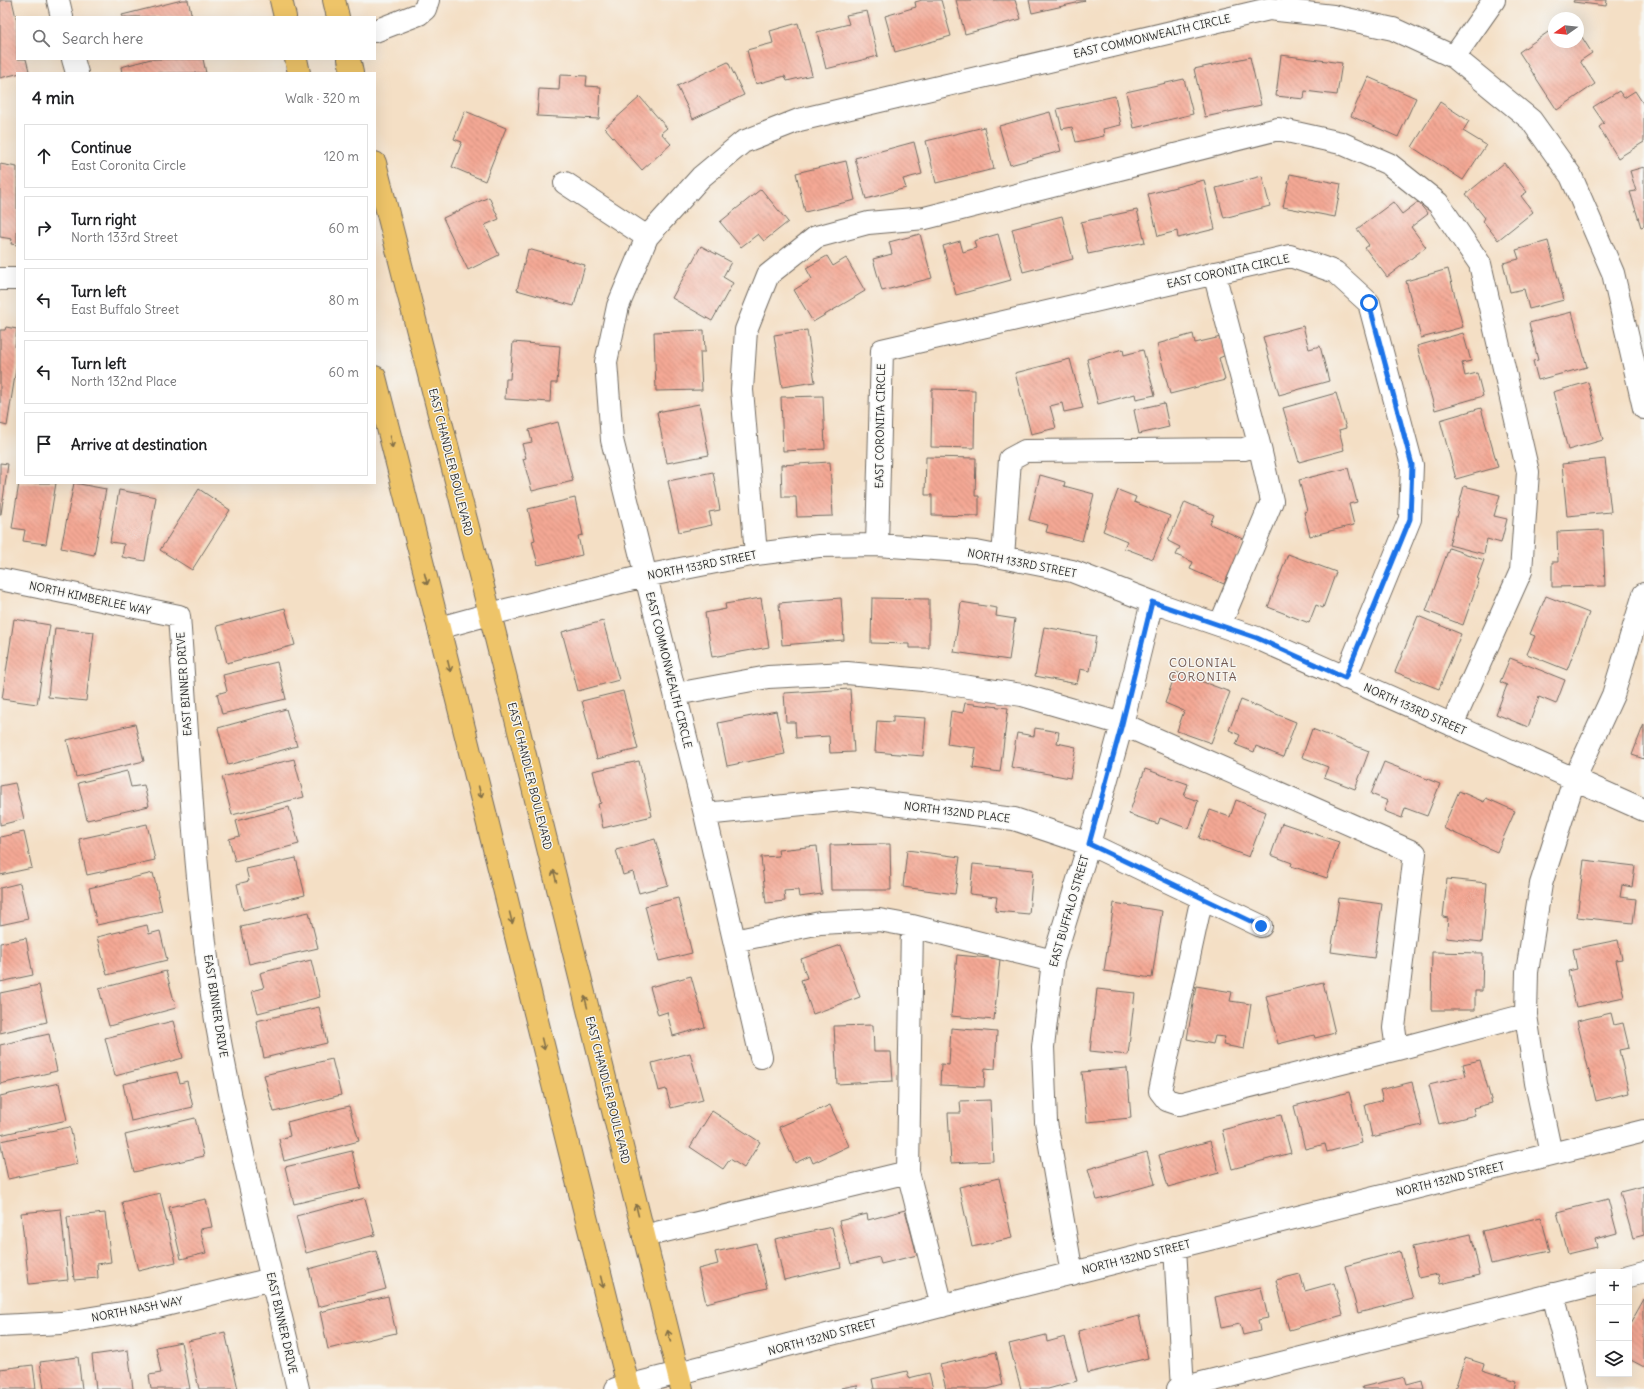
<!DOCTYPE html>
<meta charset="utf-8">
<style>
body{margin:0;font-family:Delius,sans-serif;background:#f2f2f2;color:#202124}
.controls{position:absolute;right:12px;bottom:12px;display:grid;overflow:hidden;border-radius:0px;box-shadow:0 4px 16px #0002}
.controls button{width:36px;height:36px;display:grid;place-items:center;padding:0;border:0;border-bottom:1px solid #e0e0e0;background:#fff;color:#202124;font:20px sans-serif}
.compass{position:absolute;left:1548px;top:12px;width:36px;height:36px;border-radius:50%;background:#fff;box-shadow:0 4px 16px #0002;rotate:256deg}
.stop{position:absolute;width:12px;height:12px;margin:-9px;border:3px solid #1a73e8;border-radius:50%;background:#fff}
.stop.end{background:#1a73e8;border-color:#fff;box-shadow:0 1px 4px #0008}
.list{margin:0;padding:0;list-style:none}
h2{display:flex;justify-content:space-between;align-items:center;height:52px;margin:0;padding:0 16px;font-size:17px}
h2 small{font-size:13px;font-weight:400;color:#757577}
.list li{display:grid;grid-template-columns:26px 1fr auto;gap:12px;align-items:center;box-sizing:border-box;height:64px;margin:0 8px 8px;padding:0 8px;border:1px solid #e0e0e0;border-radius:0px}
.list b{display:block;font-size:15px;white-space:nowrap}
.list p{margin:0;font-size:13px;white-space:nowrap;color:#757577}
.list em{font-size:13px;font-style:normal;color:#757577}
.icon{flex:none;width:22px;height:22px;fill:none;stroke:currentColor;stroke-width:2;stroke-linecap:round;stroke-linejoin:round}
.map{position:relative;flex:none;width:1644px;height:1389px;overflow:hidden}
.search{position:absolute;background:#fff;box-shadow:0 4px 16px #0002;left:16px;top:16px;width:360px;height:44px;display:flex;align-items:center;gap:10px;box-sizing:border-box;padding:0 14px;border-radius:0px;color:#757577;font-size:15px}
.panel{position:absolute;background:#fff;box-shadow:0 4px 16px #0002;left:16px;top:72px;width:360px;height:412px;border-radius:0px}
.map>svg:first-child{display:block}
</style>
<div class="map">
<svg width="1644" height="1389" viewBox="0 0 1644 1389">
<defs>
<pattern id="building-back-hatch" width="6" height="6" patternUnits="userSpaceOnUse"><rect width="6" height="6" fill="#f4a894"/><path d="M-1 5l2 2M0 0l6 6M5-1l2 2" fill="none" stroke="#c68979"/></pattern>
</defs>
<rect width="100%" height="100%" fill="#f6f6f2"/>
<filter id="ink" filterUnits="userSpaceOnUse"><feTurbulence type="fractalNoise" baseFrequency=".025" numOctaves="2"/><feDisplacementMap in="SourceGraphic" scale="8" xChannelSelector="R" yChannelSelector="G"/><feConvolveMatrix kernelMatrix="1 2 1 2 8 2 1 2 1" color-interpolation-filters="sRGB"/></filter>
<filter id="wash" filterUnits="userSpaceOnUse"><feTurbulence type="fractalNoise" baseFrequency=".012" numOctaves="4" result="noise"/><feDisplacementMap in="SourceGraphic" scale="16" xChannelSelector="R" yChannelSelector="G"/><feGaussianBlur stdDeviation="0.9" result="paint"/><feColorMatrix in="noise" values="0 0 0 0 0 0 0 0 0 0 0 0 0 0 0 0 0 1.4 0 .05"/><feComposite in="paint" operator="in"/></filter>
<g filter="url(#wash)">
<rect width="100%" height="100%" fill="#f4dfc5"/>
<g id="blocks">
<path fill="url(#building-back-hatch)" d="M0 0H12L17 22V59H26L29 71 0 78Z
M182 0H188L192 17H123L122 15Z
M922 0H941L951 36 895 52 885 16 916 7 915 2Z
M956 0H1015L1021 19 965 34Z
M1029 0H1084L1085 1 1032 13Z
M1574 0H1607L1606 6 1573 2Z
M867 11 878 56 826 69 817 32 849 24 846 15Z
M798 23 812 75 787 81 785 76 756 84 747 50 773 43 770 31Z
M1554 28V42H1578V31L1592 53 1580 61 1595 84 1557 110 1519 52Z
M1281 55 1342 63 1337 95 1305 91 1304 99 1276 96Z
M1250 57 1261 105 1205 117 1194 69Z
M151 59H203L206 73H122L121 67Z
M728 62 744 95 693 119 677 86Z
M560 75 587 76 586 86 601 87 599 119 537 116 539 89 559 90Z
M1368 77 1416 98 1398 137 1351 116Z
M1184 79 1193 114 1134 128 1126 92Z
M1619 91 1624 98 1635 91 1644 105V142L1618 158 1599 127 1604 123 1593 107Z
M1115 96 1121 125 1103 129 1104 136 1076 142 1072 127 1062 129 1057 109Z
M640 97 667 128 661 133 671 144 642 170 605 128Z
M1440 102 1469 121 1463 131 1486 145 1463 180 1412 147Z
M465 111 506 128 485 181 452 167 462 142 454 139Z
M1050 112 1061 151 1010 165 999 126Z
M984 127 994 169 936 183 926 141Z
M914 142 922 174 903 179 906 188 866 199 855 158Z
M846 161 855 200 805 212 796 173Z
M1504 163 1527 192 1521 196 1533 212 1498 240 1483 221 1485 218 1466 194Z
M0 164 17 167V245L11 244 12 239 0 237Z
M1644 167V226L1641 227 1630 192 1636 191 1630 171Z
M1290 174 1341 184 1335 217 1283 207Z
M1262 176 1270 206 1224 218 1216 188Z
M1204 180 1215 229 1178 238 1177 231 1158 236 1148 194Z
M761 189 788 222 764 241 758 234 741 247 720 222Z
M489 197 499 219 485 225 499 255 468 270 443 218Z
M1393 202 1402 214 1418 202 1428 214 1411 227 1426 247 1387 277 1365 248 1369 245 1357 229Z
M1137 210 1145 242 1088 254 1081 222Z
M1062 216 1073 259 1023 272 1012 229Z
M920 234 932 278 882 291 873 259 892 254 889 242Z
M998 234 1011 280 956 295 943 246 960 241 963 252 976 248 974 241Z
M1548 241 1564 300 1529 309 1524 289 1510 292 1503 263 1519 259 1516 250Z
M701 246 731 262 723 277 733 283 712 321 672 298Z
M528 249 585 265 574 306 517 290Z
M827 256 833 266 846 258 865 291 813 322 794 290 812 279 806 268Z
M1448 269 1463 327 1421 338 1406 281Z
M1572 312 1587 367 1538 380 1533 361 1538 360 1529 323Z
M1303 326 1309 349 1320 346 1329 381 1279 395 1263 337Z
M6 327 17 329 15 347H17V363L7 426 0 424V330H5Z
M704 330 705 352H700L702 390 656 391 654 332Z
M807 330 815 382 782 387 774 335Z
M1463 333 1471 361 1462 363 1465 376 1477 373 1483 396 1435 410 1417 346Z
M1193 334 1195 343 1221 337 1226 355 1219 358 1225 380 1170 394 1157 344Z
M513 342 560 346 557 383H551L550 402 505 399 506 379H510Z
M1123 349 1124 355 1143 350 1155 395 1136 399 1135 394 1098 404 1087 359Z
M1070 359 1083 408 1064 412 1062 403 1050 406 1056 428 1031 434 1015 373Z
M1588 382 1603 440 1568 450 1553 392Z
M932 389 975 390 974 448 931 447Z
M1336 393 1346 428 1339 430 1344 450 1299 462 1283 408Z
M823 396 825 449 783 451 781 397Z
M1164 403 1169 427 1139 434 1134 410Z
M699 404 709 455 667 463 657 412Z
M1481 408 1498 467 1456 479 1440 420Z
M558 422 573 481 532 491 523 459 526 458 522 444 532 442 529 430Z
M926 457 976 458 975 496H979V516L932 515V495H925Z
M1605 459 1611 512 1567 516 1562 464Z
M830 462 833 516 797 517 796 497H782L781 465Z
M0 463 8 464 1 514H0Z
M1348 468 1357 502 1349 504 1354 525 1310 536 1304 512 1307 511 1299 480Z
M713 472 720 510 709 512 712 525 679 532 668 481Z
M1040 475 1065 482 1064 486 1094 494 1082 541 1046 532 1048 525 1029 520Z
M19 483H56L46 544 23 541 25 530 12 528Z
M74 483 106 489 94 555 61 548Z
M1464 486 1500 495 1494 516 1507 519 1501 543 1487 539 1484 554 1449 545Z
M199 489 230 510 192 570 160 550Z
M119 490 156 497 145 561 122 557 124 544 110 542Z
M1118 490 1136 497 1134 502 1170 516 1153 559 1124 548 1127 541 1103 531Z
M575 498 583 535 578 536 582 555 538 565 532 541 535 540 528 509Z
M1185 502 1214 515 1210 524 1245 540 1224 584 1190 569 1193 562 1176 555 1180 547 1168 541Z
M1603 530 1605 586 1552 587V562H1558L1557 532Z
M1449 548 1484 560 1477 579H1479L1463 625 1426 611Z
M1288 554 1336 572 1323 608 1316 605 1309 623 1268 607Z
M1546 596 1589 613 1567 670 1527 654 1535 636 1530 634Z
M761 598 769 647 712 657 705 613 726 609 725 604Z
M841 598 844 640 782 645 779 603Z
M872 598 929 599V648H909V644L871 643Z
M961 602 997 608 996 616 1015 619 1009 660 954 652Z
M285 608 295 645 227 663 217 626Z
M1418 616 1461 634 1439 689 1395 672Z
M14 619 50 625 37 704 2 699Z
M603 621 619 680 578 691 562 632Z
M1044 627 1096 636 1090 671 1080 669 1077 684 1035 676Z
M55 628 94 632 86 701 48 697Z
M1510 658 1565 680 1556 704 1539 697 1528 727 1496 714 1507 685 1500 682Z
M277 662 286 699 222 714 217 694 227 691 223 675Z
M1176 672 1230 692 1211 743 1177 731 1184 711 1165 703Z
M850 689 854 752 830 753 829 736 796 738 795 722H786L784 693Z
M623 691 638 749 597 759 582 701Z
M1241 700 1296 722 1283 757 1256 746 1254 752 1236 745 1240 735 1229 730Z
M965 703 1008 708 1000 772 973 768 976 748 947 744 951 711 963 713Z
M286 709 297 746 228 765 218 728Z
M776 711 785 754 727 766 718 723Z
M893 716 926 718 923 756 875 752 877 721 893 722Z
M135 724 144 761 76 777 67 740Z
M1644 724V759L1632 755Z
M1035 728 1059 732 1057 743 1076 747 1070 778 1011 767 1017 733 1034 736Z
M1312 729 1369 751 1355 789 1324 777 1328 767 1302 757Z
M294 759 304 797 232 815 222 777Z
M639 761 652 816 603 828 598 804 601 803 593 771Z
M1384 762 1440 784 1427 816 1405 808 1402 818 1384 811 1388 801 1371 794Z
M1145 769 1188 784 1184 796 1198 801 1189 829 1160 818 1158 824 1129 814Z
M127 771 131 787 144 785 149 806 87 820 78 783Z
M15 783 24 819 0 825V786Z
M1459 791 1484 802 1486 798 1515 811 1497 852 1443 828Z
M1236 800 1266 812 1249 857 1199 838 1210 810 1230 817Z
M289 807 299 844 235 861 229 839 240 836 236 821Z
M1282 823 1339 842 1327 878 1291 866 1292 863 1271 855Z
M147 824 155 860 87 875 79 839Z
M24 832 32 868 0 875V837Z
M655 839 668 885 639 893 633 872 623 875 616 850Z
M890 844 891 890H831L830 845Z
M817 846 822 894 799 897 798 890 784 891 785 901 766 903 761 857 779 856 778 850Z
M907 850 960 857 955 894 903 887Z
M296 858 305 895 243 910 237 884 249 881 246 869Z
M1584 860 1635 866 1632 887 1622 885 1620 897 1636 899 1633 923 1577 917Z
M973 864 1033 870 1029 914 995 911 997 897 970 894Z
M153 873 162 911 97 925 89 888Z
M1447 879 1487 883 1482 942 1446 938 1448 918 1443 917Z
M20 883 28 919 0 925V888Z
M678 898 692 953 659 961 645 906Z
M1339 898 1382 904 1374 958 1331 952Z
M1114 903 1162 911 1152 978 1104 971Z
M309 912 318 948 249 964 241 927Z
M147 925 149 934 160 931 167 960 107 975 97 937Z
M26 938 33 975 0 982V943Z
M1618 940 1622 959 1616 960 1624 997 1576 1007 1568 971 1577 969 1573 949Z
M841 945 860 997 813 1014 801 980 807 978 801 959Z
M1432 952 1483 953 1482 991H1475V1010H1431Z
M957 955 1000 959 994 1020 951 1016Z
M311 960 320 997 258 1013 252 991 264 988 260 973Z
M166 971 176 1008 109 1026 99 989Z
M691 976 705 1027 673 1036 667 1012 658 1015 650 987Z
M1323 982 1335 1033 1315 1038 1314 1035 1278 1044 1266 996Z
M39 985 47 1022 0 1033V993Z
M1196 986 1232 992 1230 1001 1251 1004 1244 1049 1223 1045 1225 1037 1215 1036 1213 1044 1187 1039Z
M1097 989 1135 993 1128 1055 1090 1051Z
M319 1007 327 1043 264 1058 256 1021Z
M1611 1013 1614 1025 1623 1023 1629 1048 1619 1050 1629 1093 1596 1101 1577 1021Z
M173 1021 183 1058 115 1076 105 1038Z
M873 1025 874 1052H891L893 1081 837 1084 834 1026Z
M951 1028 997 1032 995 1069 985 1068 984 1087 940 1085 941 1064 949 1065Z
M49 1034 57 1071 0 1084V1045Z
M690 1053 703 1100 671 1108 666 1089 659 1091 652 1063Z
M332 1059 341 1095 274 1112 264 1075Z
M1480 1060 1492 1103 1473 1108 1475 1115 1439 1124 1429 1085 1466 1076 1463 1064Z
M1127 1068 1131 1118 1087 1122 1082 1072Z
M177 1072 180 1083 187 1081 193 1107 131 1121 123 1084Z
M1412 1082 1422 1125 1372 1137 1365 1105 1383 1100 1380 1090Z
M59 1083 67 1120 0 1135V1096Z
M1349 1092 1362 1143 1327 1152 1325 1144 1305 1149 1294 1106Z
M990 1100 993 1161 951 1163 948 1113H961L960 1101Z
M830 1105 849 1146 813 1163 810 1156 795 1163 779 1127Z
M349 1106 359 1141 284 1161 279 1139 290 1136 287 1122Z
M712 1111 760 1142 744 1168 730 1159 723 1169 690 1147Z
M1281 1115 1291 1153 1232 1169 1222 1130Z
M195 1118 204 1156 134 1172 125 1135Z
M70 1127 78 1164 8 1179 0 1141Z
M1210 1141 1219 1173 1168 1187 1159 1155Z
M352 1151 361 1188 294 1204 285 1167Z
M1147 1152 1155 1184 1097 1200 1088 1169Z
M999 1178 1012 1238 972 1247 959 1187Z
M1644 1186V1235L1633 1238 1620 1192Z
M160 1193 176 1262 138 1271 122 1202Z
M365 1198 375 1235 306 1253 296 1216Z
M206 1199 212 1227 200 1229 206 1253 181 1259 169 1207Z
M1608 1199 1617 1233 1595 1239 1597 1247 1568 1254 1557 1212Z
M61 1209 68 1280 29 1284 21 1213Z
M905 1210 917 1255 881 1264 879 1257 851 1264 839 1221 867 1214 868 1220Z
M105 1213 111 1262 97 1264 98 1278 74 1280 67 1217Z
M1541 1217 1550 1251 1491 1264 1483 1231Z
M832 1227 841 1267 784 1280 775 1239Z
M1471 1234 1480 1275 1440 1284 1438 1274 1419 1278 1412 1247Z
M756 1243 767 1288 706 1303 698 1269 718 1264 715 1252Z
M376 1251 386 1289 318 1307 309 1269Z
M1400 1251 1413 1299 1358 1313 1345 1266Z
M1300 1274 1305 1291 1334 1283 1343 1315 1289 1330 1276 1280Z
M1261 1287 1268 1318 1258 1320 1260 1331 1243 1335 1240 1324 1221 1328 1215 1297Z
M388 1296 396 1333 328 1349 320 1312Z
M1644 1299V1367L1629 1359V1326Z
M1139 1316 1148 1358 1088 1373 1078 1331Z
M225 1332 238 1389H199L188 1341Z
M1046 1335 1047 1342 1065 1337 1077 1381 1048 1389H1021L1009 1344Z
M181 1342 190 1389H151L149 1375 161 1373 156 1347Z
M128 1350 133 1389H96L92 1355Z
M996 1352 1003 1385 988 1389H946L940 1365Z
M78 1357 82 1389H44L40 1362Z
M1465 1358 1484 1364 1482 1370 1517 1381 1515 1389H1455Z
M33 1365 36 1389H0V1369Z
M907 1371 909 1378 929 1373 933 1389H874L872 1379Z
M1405 1377 1407 1384 1422 1380 1424 1389H1363L1362 1387Z
M857 1385 858 1389H841V1388Z"/>
</g>
</g>
<g filter="url(#ink)">
<use href="#blocks" fill-opacity="0" stroke="#716a61" stroke-width="1"/>
<g fill="none" stroke-linecap="round" stroke-linejoin="round">
<defs>
<path id="minor" d="M58 0 62 17
M375 31 419 14 425 9 428 0
M1454 57 1494 0
M73 59 77 73
M565 183 647 237
M1214 273 1259 444 1272 501 1220 625
M0 279H17
M877 545 882 350 1290 256 1335 272 1369 303 1412 465 1410 519 1345 678
M756 554 742 390 746 330 768 275 816 237 868 223 925 218 1278 129 1341 143 1389 164 1438 203 1480 264 1528 472 1521 571 1452 725
M1003 557 1010 459 1025 451 1244 449 1259 444
M0 579 179 616C189 751 194 887 216 1020 238 1144 269 1266 298 1389
M439 628 490 614 645 576 756 554 819 546 877 545 976 552 1072 571 1152 602 1257 638 1644 810
M676 694 768 677 847 673 923 680 1022 695 1122 724 1415 853 1394 1028 1397 1049
M705 814 852 799 1014 819 1089 844 1261 926
M1202 897 1160 1091 1167 1100 1179 1104 1397 1049 1526 1015
M912 926 908 1172 942 1306
M734 941 820 923 879 920 912 926 1053 961
M761 1057 705 814 612 440 606 362 618 306 647 237 701 177 743 142 799 120 1269 9 1333 16 1393 29 1454 57 1531 120 1571 176 1613 273 1644 408
M1551 1154 1536 1083 1526 1015 1527 972 1541 884 1574 780 1613 695 1644 594
M644 1236 908 1172
M1175 1247 1183 1389
M1072 1274 1046 1122 1043 1047 1053 961 1089 844 1122 724 1152 602
M1629 1276 1644 1272
M1553 1294 1577 1389
M0 1326 61 1323 153 1308 272 1279
M616 1389 976 1297 1644 1131
M1178 1389 1599 1283"/>
<path id="major" d="M281 0 285 17
M334 0 338 17
M296 59 299 73
M349 59 352 73
M375 163 490 614 682 1389
M375 377 439 628 629 1389"/>
</defs>
<use href="#minor" stroke="#716a61" stroke-width="24"/>
<use href="#major" stroke="#716a61" stroke-width="24"/>
<use href="#minor" stroke="#fff" stroke-width="22"/>
<use href="#major" stroke="#eec469" stroke-width="22"/>
</g>
<defs><path id="oneway-shaft" d="M-6 0H5M1.5-3L5.5 0L1.5 3" fill="none" stroke-width="1.6" stroke-linecap="round" stroke-linejoin="round"/></defs>
<g stroke="#837047">
<use href="#oneway-shaft" transform="translate(391 442) rotate(76)"/>
<use href="#oneway-shaft" transform="translate(426 579) rotate(75)"/>
<use href="#oneway-shaft" transform="translate(449 666) rotate(76)"/>
<use href="#oneway-shaft" transform="translate(480 792) rotate(76)"/>
<use href="#oneway-shaft" transform="translate(555 876) rotate(-104)"/>
<use href="#oneway-shaft" transform="translate(511 918) rotate(76)"/>
<use href="#oneway-shaft" transform="translate(586 1002) rotate(-104)"/>
<use href="#oneway-shaft" transform="translate(543 1044) rotate(76)"/>
<use href="#oneway-shaft" transform="translate(637 1210) rotate(-104)"/>
<use href="#oneway-shaft" transform="translate(602 1282) rotate(76)"/>
<use href="#oneway-shaft" transform="translate(669 1336) rotate(-104)"/>
</g>
</g>
<g fill="none" stroke-linecap="round" stroke-linejoin="round" filter="url(#ink)">
<path stroke="#1a73e8" stroke-width="5" d="M1261 926 1089 844 1122 724 1152 602 1257 638 1345 678 1410 519 1412 465 1369 303"/>
</g>
<g text-anchor="middle" dominant-baseline="central" stroke-width="3" stroke-linejoin="round" paint-order="stroke">
<g font-size="11" fill="#2b2b2b" stroke="#f6f6f2">
<text transform="translate(1152 36) rotate(-13)">EAST COMMONWEALTH CIRCLE</text>
<text transform="translate(1228 271) rotate(-12)">EAST CORONITA CIRCLE</text>
<text transform="translate(880 426) rotate(-89)">EAST CORONITA CIRCLE</text>
<text transform="translate(451 462) rotate(76)">EAST CHANDLER BOULEVARD</text>
<text transform="translate(1022 563) rotate(11)">NORTH 133RD STREET</text>
<text transform="translate(702 565) rotate(-11)">NORTH 133RD STREET</text>
<text transform="translate(90 598) rotate(12)">NORTH KIMBERLEE WAY</text>
<text transform="translate(669 670) rotate(76)">EAST COMMONWEALTH CIRCLE</text>
<text transform="translate(184 684) rotate(-94)">EAST BINNER DRIVE</text>
<text transform="translate(1415 709) rotate(24)">NORTH 133RD STREET</text>
<text transform="translate(530 776) rotate(76)">EAST CHANDLER BOULEVARD</text>
<text transform="translate(957 812) rotate(7)">NORTH 132ND PLACE</text>
<text transform="translate(1069 911) rotate(-74)">EAST BUFFALO STREET</text>
<text transform="translate(216 1006) rotate(81)">EAST BINNER DRIVE</text>
<text transform="translate(608 1090) rotate(76)">EAST CHANDLER BOULEVARD</text>
<text transform="translate(1450 1179) rotate(-14)">NORTH 132ND STREET</text>
<text transform="translate(1136 1257) rotate(-14)">NORTH 132ND STREET</text>
<text transform="translate(137 1309) rotate(-11)">NORTH NASH WAY</text>
<text transform="translate(282 1323) rotate(77)">EAST BINNER DRIVE</text>
<text transform="translate(822 1337) rotate(-15)">NORTH 132ND STREET</text>
</g>
<g font-size="12" letter-spacing="1" fill="#715750" stroke="#f6f6f2">
<text x="1203" y="662">COLONIAL<tspan x="1203" dy="14">CORONITA</tspan></text>
</g>
</g>
</svg>
<div class="controls">
<button>+</button>
<button>−</button>
<button><svg class="icon" aria-label="layers" viewBox="0 0 24 24"><path d="M12 4l9 5-9 5-9-5zM3 14l9 5 9-5"/></svg></button>
</div>
<svg class="compass" viewBox="-18 -18 36 36"><path d="M0-13l5 13h-10z" fill="#e53935"/><path d="M0 13l5-13h-10z" fill="#757577"/></svg>
<div class="stop" style="left:1369px;top:303px"></div>
<div class="stop end" style="left:1261px;top:926px"></div>
<div class="search"><svg class="icon" aria-label="search" viewBox="0 0 24 24"><circle cx="10" cy="10" r="6"/><path d="M15 15l6 6"/></svg>Search here</div>
<section class="panel">
<h2>4 min<small>Walk · 320 m</small></h2>
<ul class="list">
<li><svg class="icon" aria-label="ahead" viewBox="0 0 24 24"><path d="M12 20V5M6 11l6-6 6 6"/></svg><div><b>Continue</b><p>East Coronita Circle</p></div><em>120 m</em></li>
<li><svg class="icon" aria-label="right" viewBox="0 0 24 24"><path d="M7 20v-9h11M14 6l5 5-5 5"/></svg><div><b>Turn right</b><p>North 133rd Street</p></div><em>60 m</em></li>
<li><svg class="icon" aria-label="left" viewBox="0 0 24 24"><path d="M17 20v-9H6M10 6l-5 5 5 5"/></svg><div><b>Turn left</b><p>East Buffalo Street</p></div><em>80 m</em></li>
<li><svg class="icon" aria-label="left" viewBox="0 0 24 24"><path d="M17 20v-9H6M10 6l-5 5 5 5"/></svg><div><b>Turn left</b><p>North 132nd Place</p></div><em>60 m</em></li>
<li><svg class="icon" aria-label="arrive" viewBox="0 0 24 24"><path d="M6 21V4h12l-3 4 3 4H6"/></svg><div><b>Arrive at destination</b></div></li>
</ul>
</section>
</div>
